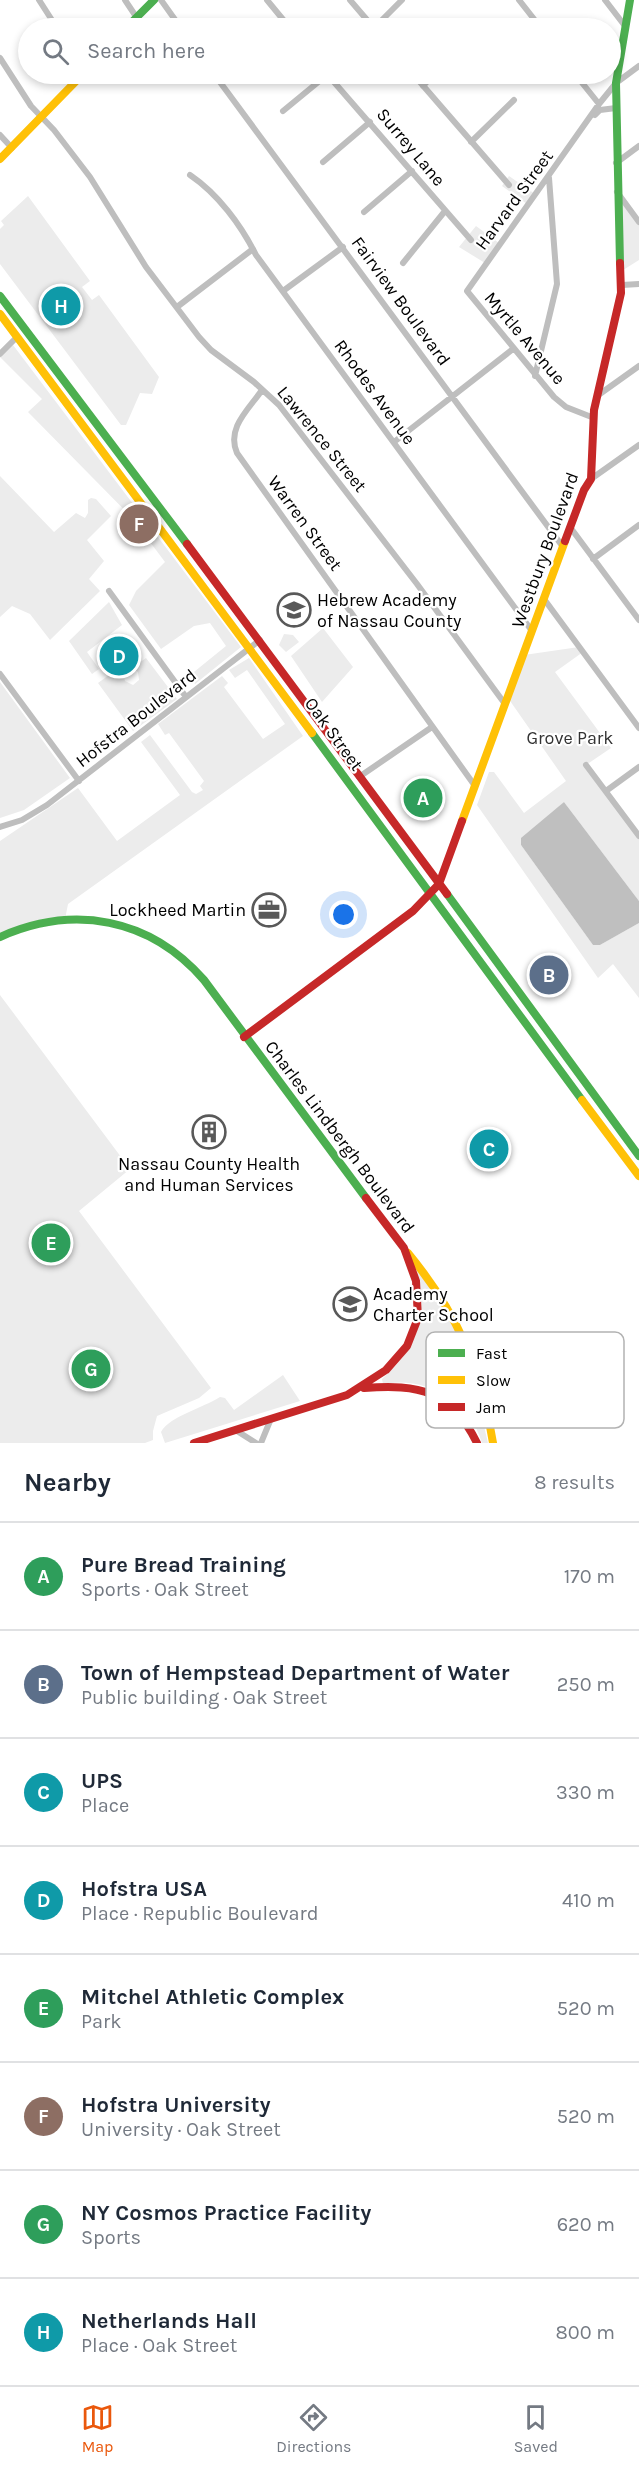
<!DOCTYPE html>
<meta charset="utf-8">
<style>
body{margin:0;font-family:Karla,sans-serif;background:#f2f2f3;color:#1f2937}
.you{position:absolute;left:344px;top:915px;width:21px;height:21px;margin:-15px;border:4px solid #fff;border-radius:50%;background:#1a73e8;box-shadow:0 0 0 9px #1a73e833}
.badge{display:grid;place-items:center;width:39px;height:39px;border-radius:50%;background:#ea580c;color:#fff;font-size:20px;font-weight:700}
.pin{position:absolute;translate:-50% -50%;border:3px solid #fff;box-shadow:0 2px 6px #0006}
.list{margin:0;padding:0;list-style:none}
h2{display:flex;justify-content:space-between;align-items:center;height:78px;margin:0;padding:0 24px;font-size:26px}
h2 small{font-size:20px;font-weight:400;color:#747a83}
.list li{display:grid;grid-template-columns:39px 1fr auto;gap:18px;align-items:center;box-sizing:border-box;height:108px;padding:0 24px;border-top:2px solid #e0e1e3}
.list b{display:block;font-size:22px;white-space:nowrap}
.list p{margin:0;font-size:20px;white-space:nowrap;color:#747a83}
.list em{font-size:20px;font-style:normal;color:#747a83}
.icon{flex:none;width:33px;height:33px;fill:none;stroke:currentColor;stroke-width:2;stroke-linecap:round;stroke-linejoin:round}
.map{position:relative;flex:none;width:639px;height:1443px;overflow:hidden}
.search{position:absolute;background:#fff;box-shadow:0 3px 9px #0003;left:18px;right:18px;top:18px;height:66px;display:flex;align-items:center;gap:15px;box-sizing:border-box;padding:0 21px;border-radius:33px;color:#747a83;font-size:22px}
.sheet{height:942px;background:#fff}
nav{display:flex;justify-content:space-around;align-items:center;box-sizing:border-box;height:84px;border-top:2px solid #e0e1e3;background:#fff;font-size:16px;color:#747a83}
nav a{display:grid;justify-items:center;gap:3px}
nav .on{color:#ea580c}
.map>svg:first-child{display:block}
</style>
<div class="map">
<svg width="639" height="1443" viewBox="0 0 639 1443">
<rect width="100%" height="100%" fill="#fff"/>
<path fill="#ececec" d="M509 176 535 194 527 204 502 186Z
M616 192 639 222V260L620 272Z
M28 196 90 281 82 287 92 300 99 295 159 377 152 394 140 393 126 425H121L0 264V229L4 225 1 221Z
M476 226 499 243 485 263 459 247Z
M13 345 241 647 195 684 189 676 226 646 210 623 194 626 161 649 129 605 136 591 165 562 150 542 152 538 28 412 42 399 0 357Z
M0 476 54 532 76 513 85 518 88 513V500L91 498 96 499 111 516 87 540 104 561 89 579 100 591 50 640 30 614 12 606 0 617Z
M109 602 122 625 87 652 99 669 92 674 69 641Z
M323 628 353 667 322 702 291 656Z
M284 634 293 635 299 642 286 652 279 645Z
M579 647 583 652 555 672 611 748 586 765 639 836V901L564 802 521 845 593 945H600L639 923V998L613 964 598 978 477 805 489 772H494L524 813 566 781 508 698 524 655Z
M146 658 177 699 133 731 98 683 120 667 125 681 133 685 139 680 138 672 132 668Z
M249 658 303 736 68 904 65 919 0 937V841L78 788 117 841 180 795 141 742 150 735 192 792 196 794 203 790 200 786 204 781 169 733 165 735 158 724 222 676 228 683 224 687 263 739 285 724 247 670 235 678 229 670Z
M0 682 70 778 24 810 0 818Z
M0 995 130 1169 79 1211 211 1388 199 1398 157 1416 153 1431V1440L145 1443H0Z
M414 1262 447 1311 467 1355 488 1443H482C470 1400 425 1376 383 1384L382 1379C421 1345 429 1312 414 1262Z
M283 1375 300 1401 165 1443 161 1432C170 1416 203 1408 220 1397L225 1398 234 1410Z"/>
<path fill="#bfbfbf" d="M564 802 639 901V923L600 945H593L521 845V838Z"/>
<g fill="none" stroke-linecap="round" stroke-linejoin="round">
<path stroke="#bebebe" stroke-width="6" d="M39 0 57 28
M125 0 137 18
M161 0 181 28
M267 0 290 28
M350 0 374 28
M519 0 541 28
M605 0 625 26
M374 28 402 0
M0 58 31 106 54 130 90 177 146 267 199 337 211 350 254 382 279 405 417 584 505 704
M214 74 563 547
M327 74 471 240
M413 74 509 185
M575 74 599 104
M423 86 434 74
M283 111 328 74
M595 115 600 110 616 108
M0 135 12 148
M471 142 514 100
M323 162 370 122
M616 163 639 146
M190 175C218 194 241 225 256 255L532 631
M617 192 639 222
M364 212 412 171
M403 263 445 211
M622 285 639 284
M283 291 343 247
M177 307 253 249
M0 354 17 337
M535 376 557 284 549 178
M262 390C249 409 226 428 237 453L475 786
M597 396 639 366
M594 418 566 407 554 397 467 291 599 104 616 83 639 66
M394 442 513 349
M591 479 639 445
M570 527 639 620
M593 559 639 525
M109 591 186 697
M544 599 639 728
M0 674 79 781
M586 765 639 836
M359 777 432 727
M606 791 639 767
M0 827 22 820 47 805 260 640
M237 1431 256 1443
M261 1443 270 1421"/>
<path stroke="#4caf50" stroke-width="8" d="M126 28 154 0
M620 263 616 83 630 0
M0 296 187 544
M312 733 582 1100
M447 894 639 1156
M0 937C74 904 150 918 204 980L366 1198"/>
<path stroke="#ffc107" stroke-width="8" d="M0 159 83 74
M0 314 312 733
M462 821 565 541
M582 1100 639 1176
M408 1253C458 1314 480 1366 493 1443"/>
<path stroke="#c62828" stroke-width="8" d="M565 541 584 490 591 479 594 410 621 293 620 263
M187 544 447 894
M244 1037 413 911 439 884 462 821
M364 1388C419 1384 451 1390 477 1443
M194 1443 347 1395 386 1370 407 1346 418 1318 416 1281 404 1248 366 1198"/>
</g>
<defs>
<symbol id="school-ring" viewBox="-11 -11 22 22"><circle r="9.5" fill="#fff" stroke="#595959" stroke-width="1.5"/><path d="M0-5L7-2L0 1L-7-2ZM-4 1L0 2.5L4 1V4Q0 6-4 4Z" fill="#595959"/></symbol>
<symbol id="office-ring" viewBox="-11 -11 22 22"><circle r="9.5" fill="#fff" stroke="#595959" stroke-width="1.5"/><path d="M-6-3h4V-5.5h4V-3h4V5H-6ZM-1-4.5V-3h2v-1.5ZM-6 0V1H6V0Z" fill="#595959"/></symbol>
<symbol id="building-ring" viewBox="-11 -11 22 22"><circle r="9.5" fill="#fff" stroke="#595959" stroke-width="1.5"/><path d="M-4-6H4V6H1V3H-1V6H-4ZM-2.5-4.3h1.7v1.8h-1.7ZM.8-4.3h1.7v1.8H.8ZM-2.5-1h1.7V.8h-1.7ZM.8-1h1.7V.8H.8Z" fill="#595959"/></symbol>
</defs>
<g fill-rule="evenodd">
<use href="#school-ring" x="275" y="591" width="38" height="38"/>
<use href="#office-ring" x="250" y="891" width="38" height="38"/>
<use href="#building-ring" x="190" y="1113" width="38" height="38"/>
<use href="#school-ring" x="331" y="1285" width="38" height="38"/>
</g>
<g text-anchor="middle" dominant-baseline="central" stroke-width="4.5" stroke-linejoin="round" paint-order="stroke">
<g font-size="18" fill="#000" stroke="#fff">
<text transform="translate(411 147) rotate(50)">Surrey Lane</text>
<text transform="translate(514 200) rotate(-54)">Harvard Street</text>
<text transform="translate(401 301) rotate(54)">Fairview Boulevard</text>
<text transform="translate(525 338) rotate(50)">Myrtle Avenue</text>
<text transform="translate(375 392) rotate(54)">Rhodes Avenue</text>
<text transform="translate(322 439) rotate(51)">Lawrence Street</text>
<text transform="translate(305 523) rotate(54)">Warren Street</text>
<text transform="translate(545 550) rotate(-70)">Westbury Boulevard</text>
<text transform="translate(136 718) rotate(-38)">Hofstra Boulevard</text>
<text transform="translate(334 734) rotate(54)">Oak Street</text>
<text transform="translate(340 1137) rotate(53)">Charles Lindbergh Boulevard</text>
</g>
<g font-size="18" fill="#000" stroke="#fff" text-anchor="start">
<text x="317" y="600">Hebrew Academy<tspan x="317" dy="21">of Nassau County</tspan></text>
<text x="246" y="910" text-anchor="end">Lockheed Martin</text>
<text x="209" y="1164" text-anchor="middle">Nassau County Health<tspan x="209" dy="21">and Human Services</tspan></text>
<text x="373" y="1294">Academy<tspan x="373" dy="21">Charter School</tspan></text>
</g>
<g font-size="18" fill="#333" stroke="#fff">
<text x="570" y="738">Grove Park</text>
</g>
</g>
<rect x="426" y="1332" width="198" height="96" rx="9" fill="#fff" stroke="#b2b2b2" stroke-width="1.5"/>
<rect x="438" y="1349" width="27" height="8" fill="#4caf50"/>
<rect x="438" y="1376" width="27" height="8" fill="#ffc107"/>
<rect x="438" y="1403" width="27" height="8" fill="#c62828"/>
<g font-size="16" fill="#000">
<text x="476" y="1359">Fast</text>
<text x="476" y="1386">Slow</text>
<text x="476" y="1413">Jam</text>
</g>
</svg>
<div class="you"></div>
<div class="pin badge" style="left:423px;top:798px;background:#2e9e5b">A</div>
<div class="pin badge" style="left:549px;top:975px;background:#5c6f8a">B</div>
<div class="pin badge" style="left:489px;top:1149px;background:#0f9aa8">C</div>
<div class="pin badge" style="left:119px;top:656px;background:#0f9aa8">D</div>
<div class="pin badge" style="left:51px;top:1243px;background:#2e9e5b">E</div>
<div class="pin badge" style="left:139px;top:524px;background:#8d6e63">F</div>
<div class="pin badge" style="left:91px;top:1369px;background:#2e9e5b">G</div>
<div class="pin badge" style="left:61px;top:306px;background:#0f9aa8">H</div>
<div class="search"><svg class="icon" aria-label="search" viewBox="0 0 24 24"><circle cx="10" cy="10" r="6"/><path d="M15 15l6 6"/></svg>Search here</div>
</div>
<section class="sheet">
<h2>Nearby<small>8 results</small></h2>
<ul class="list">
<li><span class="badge" style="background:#2e9e5b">A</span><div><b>Pure Bread Training</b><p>Sports · Oak Street</p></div><em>170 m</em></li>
<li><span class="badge" style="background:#5c6f8a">B</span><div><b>Town of Hempstead Department of Water</b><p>Public building · Oak Street</p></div><em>250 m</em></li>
<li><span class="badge" style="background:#0f9aa8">C</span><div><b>UPS</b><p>Place</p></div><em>330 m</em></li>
<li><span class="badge" style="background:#0f9aa8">D</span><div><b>Hofstra USA</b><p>Place · Republic Boulevard</p></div><em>410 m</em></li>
<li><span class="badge" style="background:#2e9e5b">E</span><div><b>Mitchel Athletic Complex</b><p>Park</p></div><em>520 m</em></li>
<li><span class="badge" style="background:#8d6e63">F</span><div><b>Hofstra University</b><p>University · Oak Street</p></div><em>520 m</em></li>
<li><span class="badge" style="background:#2e9e5b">G</span><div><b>NY Cosmos Practice Facility</b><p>Sports</p></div><em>620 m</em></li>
<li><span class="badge" style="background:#0f9aa8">H</span><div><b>Netherlands Hall</b><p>Place · Oak Street</p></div><em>800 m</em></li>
</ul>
</section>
<nav>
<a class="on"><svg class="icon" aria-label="map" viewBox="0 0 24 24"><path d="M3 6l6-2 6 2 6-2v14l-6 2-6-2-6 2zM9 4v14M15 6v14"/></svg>Map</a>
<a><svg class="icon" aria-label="directions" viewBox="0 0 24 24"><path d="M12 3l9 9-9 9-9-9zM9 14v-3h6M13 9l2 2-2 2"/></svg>Directions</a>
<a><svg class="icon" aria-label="saved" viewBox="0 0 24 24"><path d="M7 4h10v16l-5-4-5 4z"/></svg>Saved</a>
</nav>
